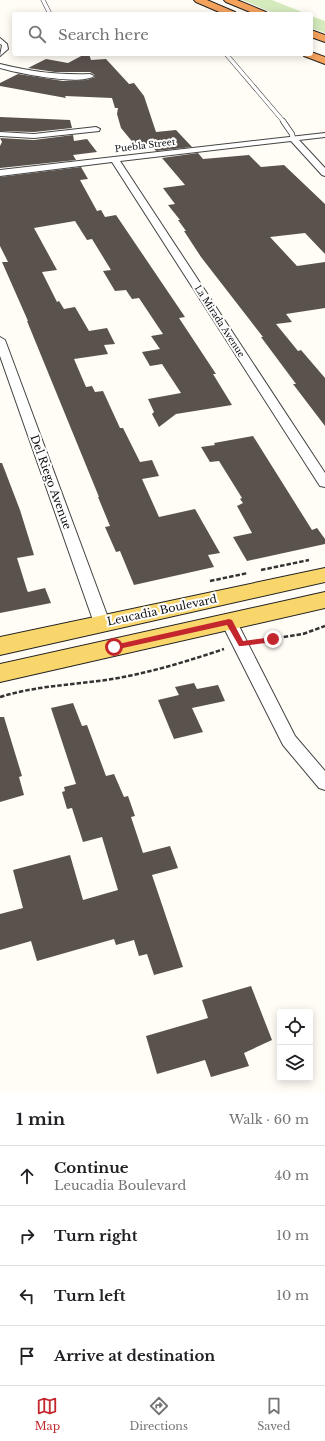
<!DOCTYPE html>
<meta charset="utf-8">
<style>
body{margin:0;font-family:"Libre Baskerville",serif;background:#f2f2f2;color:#202124}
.controls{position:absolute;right:12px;bottom:12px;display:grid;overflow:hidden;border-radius:4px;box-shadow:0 2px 10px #0003}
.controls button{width:36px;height:36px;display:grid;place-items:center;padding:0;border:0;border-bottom:1px solid #e0e0e0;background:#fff;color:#202124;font:20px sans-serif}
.stop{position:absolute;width:12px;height:12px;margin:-9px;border:3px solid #c4262e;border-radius:50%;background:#fff}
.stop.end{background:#c4262e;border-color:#fff;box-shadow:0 1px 4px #0008}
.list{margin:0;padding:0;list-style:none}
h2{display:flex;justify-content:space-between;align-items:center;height:52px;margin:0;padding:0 16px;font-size:17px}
h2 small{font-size:13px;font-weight:400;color:#757577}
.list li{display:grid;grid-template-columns:26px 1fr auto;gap:12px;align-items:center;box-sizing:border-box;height:60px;padding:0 16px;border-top:1px solid #e0e0e0}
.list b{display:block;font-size:15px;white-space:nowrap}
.list p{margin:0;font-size:13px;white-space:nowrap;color:#757577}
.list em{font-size:13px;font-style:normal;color:#757577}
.icon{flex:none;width:22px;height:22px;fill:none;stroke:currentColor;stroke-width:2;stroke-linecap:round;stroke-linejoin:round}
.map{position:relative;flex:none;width:325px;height:1093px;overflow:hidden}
.search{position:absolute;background:#fff;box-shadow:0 2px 10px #0003;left:12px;right:12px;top:12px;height:44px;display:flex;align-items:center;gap:10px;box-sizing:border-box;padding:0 14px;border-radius:4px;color:#757577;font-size:15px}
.sheet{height:292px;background:#fff}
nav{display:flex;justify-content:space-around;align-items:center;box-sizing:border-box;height:56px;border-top:1px solid #e0e0e0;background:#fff;font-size:11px;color:#757577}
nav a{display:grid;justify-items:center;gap:2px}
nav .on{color:#c4262e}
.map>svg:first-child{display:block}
</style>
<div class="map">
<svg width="325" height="1093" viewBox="0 0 325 1093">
<rect width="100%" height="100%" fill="#fffdf5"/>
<path fill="#d5ebbd" d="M242 0H272L307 14H276Z
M311 16 325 21V33L311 28Z"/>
<path fill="#5a524d" d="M85 54H89L91 60 106 59 129 84 134 83 144 96 156 132 176 130 192 147 156 151 151 144 135 145 121 128 117 114 118 108H115L112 98 65 96 66 98 0 86V83L18 74 63 81 87 80 95 77V75L90 72H55L28 68 46 59 68 63Z
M0 117 70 120 72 128 34 132 0 131Z
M73 135 74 141 87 139 97 152 73 155 76 160 0 168V146L2 142 0 138 34 140Z
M198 153 203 159 249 155 261 167 284 165 325 204V254L305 233 270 237 297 266 325 262V308L286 314 292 322 276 324 298 351 301 350 325 378V426L293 384H296L261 337H263L201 257 184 231H186L178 220H180L168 205 175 204 163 188 185 185 162 158Z
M81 167 88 179 80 180 97 211 101 210 105 217 116 215 185 317 179 318 216 374H213L232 405 176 414 159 427 152 414 154 412 148 399 181 393 162 364 150 366 142 352 160 349 151 336 163 334 139 298 132 299 126 290 115 291 103 271 111 270 92 239 87 240 75 221 34 228 57 270 42 272 57 302 59 301 64 309 75 307 89 331 107 328 115 344 104 345 108 354 74 359 86 387 92 386 95 392 103 391 120 428H123L140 462 152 460 159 476 142 479 159 517 195 509 220 553 208 555 214 567 134 585 120 551 116 552 105 527 110 526 98 497H99L27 321H28L2 262H8L0 246V177Z
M253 436 312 530 317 528 325 539V544L247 561 233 537 252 533 237 506 243 503 240 499 242 498 219 461 210 462 201 447 215 445 214 443Z
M0 463H2L20 510 34 555 17 558 27 590 28 592 45 588 51 603 0 613Z
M194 683 197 689 218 685 225 701 192 708 203 732 174 739 158 700 179 695 175 687Z
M73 703 82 726 87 725 106 776 114 774 124 797 128 796 135 816 131 817 143 853 170 846 178 868 152 875 183 967 154 975 147 954 139 956 134 940 116 945 114 939 37 961 31 941 0 950V914L23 908 13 870 70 855 83 900 118 890 102 837 83 842 72 808 67 809 62 792 65 791 64 787 76 784 51 708Z
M0 717H4L22 776 19 777 24 795 0 802Z
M251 986 272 1040 244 1053 249 1066 211 1077 205 1060 157 1074 146 1036 208 1018 202 1000Z"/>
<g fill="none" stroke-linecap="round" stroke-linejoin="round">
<defs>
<path id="lane-far1" d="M43 0 50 14
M226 54 284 122"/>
<path id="lane" d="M283 121 292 134 293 139"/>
<path id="street" d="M0 38 7 44 8 49 0 56 2 45 0 44Z
M0 64C33 72 56 75 90 74L94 76C80 86 17 73 0 68Z
M96 127 100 129 99 131 34 138 0 136V132L34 134Z
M325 133V137L299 140 325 168V176L322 175 291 141 120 161 325 473V487L320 486 318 483 112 162 0 176V170Z
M0 337 5 340 110 623 107 627 102 628 97 627 94 623 0 356Z
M229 617 234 618 237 622 295 736 325 771V790L319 788 283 745 221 622 224 618Z"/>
<path id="primary" d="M325 568V582L0 655V637Z
M325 592V608L0 682V664Z"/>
<path id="highway" d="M194 0H207L235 12 237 14H224L196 2Z
M224 0H237L266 12 268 14H255L226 2Z
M311 30 325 35V42L311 37Z
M311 52 325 57V64L304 56 303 54H311Z"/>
</defs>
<use href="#lane-far1" stroke="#444" stroke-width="4.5"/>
<use href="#lane" stroke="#444" stroke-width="6"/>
<use href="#street" stroke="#444" stroke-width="2"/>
<use href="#primary" stroke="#222" stroke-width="2"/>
<use href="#highway" stroke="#222" stroke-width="2"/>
<path stroke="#333" stroke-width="2.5" stroke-dasharray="4.5 2" stroke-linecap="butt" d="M261 570 309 560
M210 581 248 573
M258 641 303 634 325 626
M0 697C35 686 70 685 106 680 146 674 185 662 224 649"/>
<use href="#lane-far1" stroke="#fff" stroke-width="3.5"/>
<use href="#lane" stroke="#fff" stroke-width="4.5"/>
<use href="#street" fill="#fff" fill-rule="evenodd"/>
<use href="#primary" fill="#f9d66b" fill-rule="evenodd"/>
<use href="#highway" fill="#f5a25d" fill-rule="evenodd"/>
</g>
<path fill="#c4262e" d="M229 619 232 620 243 641 273 637 276 639 273 642 242 646H239L227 625 114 650 110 647 114 645Z"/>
<g text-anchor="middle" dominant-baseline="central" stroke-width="4" stroke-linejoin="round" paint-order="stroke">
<g font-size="9" fill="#111" stroke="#fff">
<text transform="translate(145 145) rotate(-7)">Puebla Street</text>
<text transform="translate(220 321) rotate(57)">La Mirada Avenue</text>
</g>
<g font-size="11" fill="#111" stroke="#fff">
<text transform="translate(51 482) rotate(70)">Del Riego Avenue</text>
<text transform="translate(162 610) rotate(-12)">Leucadia Boulevard</text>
</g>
</g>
</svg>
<div class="controls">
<button><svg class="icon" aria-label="locate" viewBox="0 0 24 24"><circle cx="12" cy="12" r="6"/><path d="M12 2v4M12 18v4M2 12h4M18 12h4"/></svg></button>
<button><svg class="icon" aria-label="layers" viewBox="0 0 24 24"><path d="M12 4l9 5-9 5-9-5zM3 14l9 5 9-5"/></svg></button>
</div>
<div class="stop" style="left:114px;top:647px"></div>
<div class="stop end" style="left:273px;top:639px"></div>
<div class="search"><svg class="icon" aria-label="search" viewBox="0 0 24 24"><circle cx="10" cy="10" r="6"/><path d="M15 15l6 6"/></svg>Search here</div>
</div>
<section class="sheet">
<h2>1 min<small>Walk · 60 m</small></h2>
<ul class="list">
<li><svg class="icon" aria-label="ahead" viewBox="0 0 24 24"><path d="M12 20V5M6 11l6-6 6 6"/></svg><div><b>Continue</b><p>Leucadia Boulevard</p></div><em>40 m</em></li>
<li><svg class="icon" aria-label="right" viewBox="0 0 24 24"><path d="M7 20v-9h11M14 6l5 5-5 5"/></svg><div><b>Turn right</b></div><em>10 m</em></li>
<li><svg class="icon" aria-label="left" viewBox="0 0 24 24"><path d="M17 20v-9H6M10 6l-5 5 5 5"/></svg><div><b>Turn left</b></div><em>10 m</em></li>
<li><svg class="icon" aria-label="arrive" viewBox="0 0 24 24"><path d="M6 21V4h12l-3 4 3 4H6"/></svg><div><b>Arrive at destination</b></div></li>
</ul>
</section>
<nav>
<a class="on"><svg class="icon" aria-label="map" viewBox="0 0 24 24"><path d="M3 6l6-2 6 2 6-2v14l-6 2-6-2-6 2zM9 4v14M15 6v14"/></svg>Map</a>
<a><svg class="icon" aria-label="directions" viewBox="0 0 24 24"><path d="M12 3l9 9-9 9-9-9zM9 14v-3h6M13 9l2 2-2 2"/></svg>Directions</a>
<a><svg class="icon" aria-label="saved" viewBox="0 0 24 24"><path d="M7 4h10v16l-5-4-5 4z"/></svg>Saved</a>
</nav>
